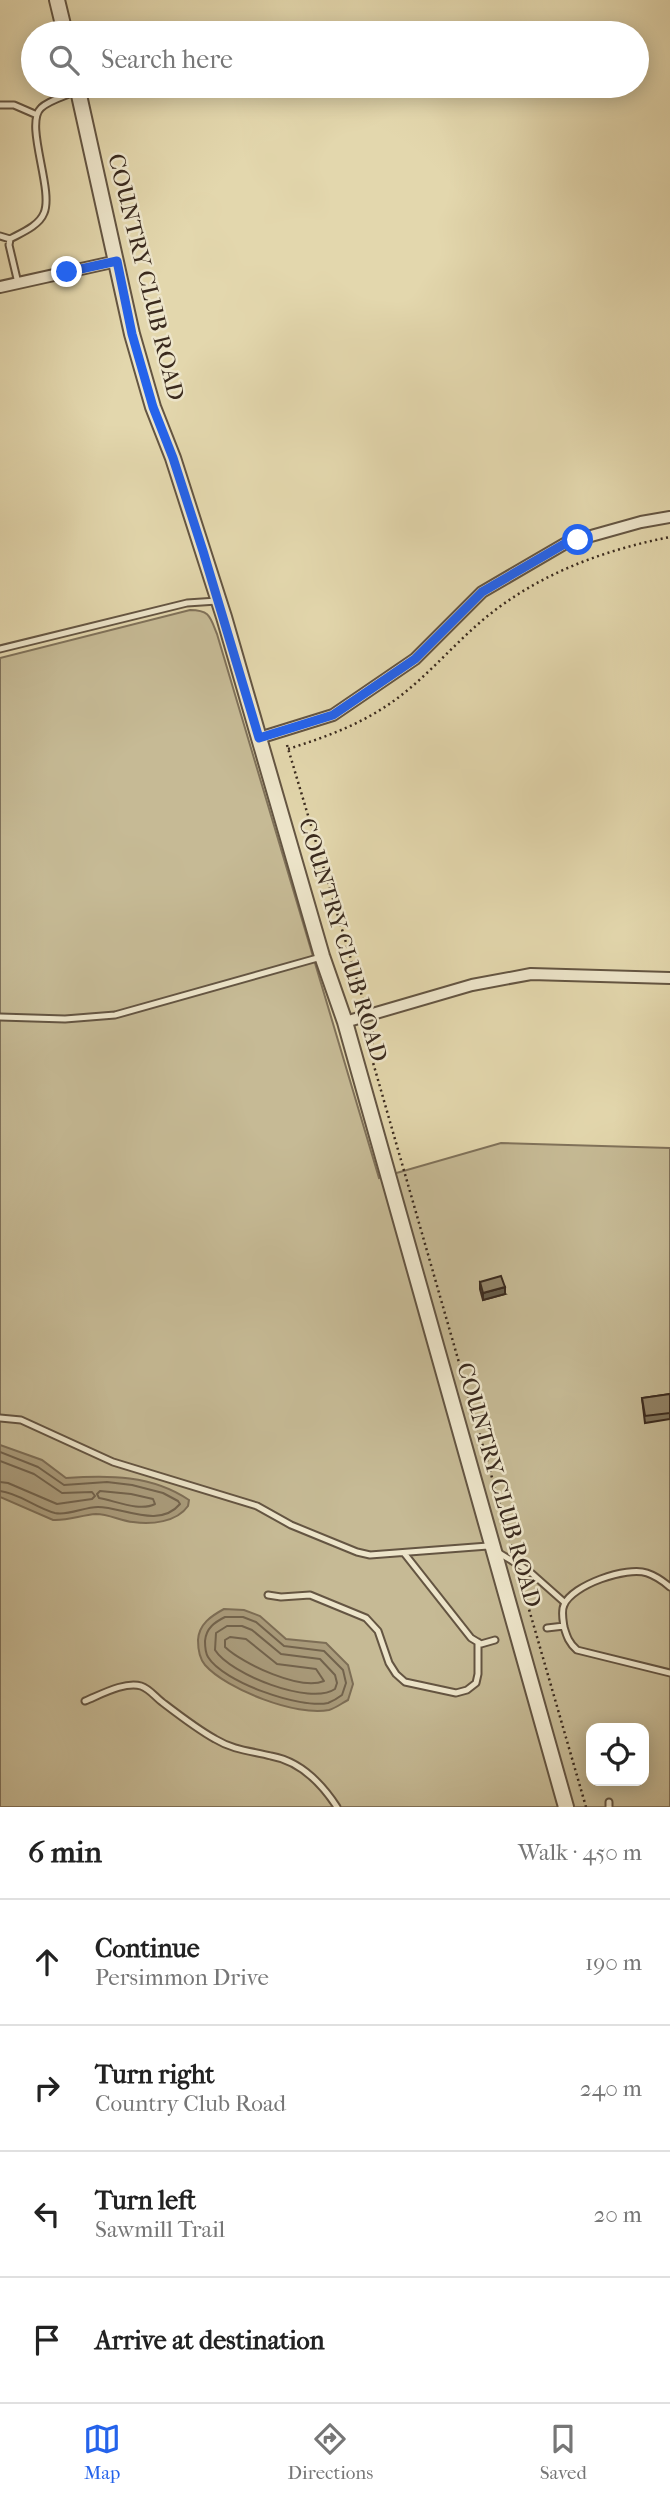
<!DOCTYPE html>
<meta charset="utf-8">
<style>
body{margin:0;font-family:"IM FELL French Canon",serif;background:#f6f6f6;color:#222}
.controls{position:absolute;right:21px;bottom:21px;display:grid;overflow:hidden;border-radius:14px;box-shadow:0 4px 18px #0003}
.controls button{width:63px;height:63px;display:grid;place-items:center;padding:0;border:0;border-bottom:2px solid #e0e0e0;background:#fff;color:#222;font:35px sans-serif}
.stop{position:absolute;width:21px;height:21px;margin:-16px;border:5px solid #2563eb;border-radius:50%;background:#fff}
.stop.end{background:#2563eb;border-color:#fff;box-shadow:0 2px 7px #0008}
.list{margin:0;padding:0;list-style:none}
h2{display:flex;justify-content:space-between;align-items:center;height:91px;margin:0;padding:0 28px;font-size:30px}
h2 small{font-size:23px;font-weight:400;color:#767676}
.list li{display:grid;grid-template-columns:46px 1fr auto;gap:21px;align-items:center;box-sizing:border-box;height:126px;padding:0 28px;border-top:2px solid #e0e0e0}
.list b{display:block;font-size:26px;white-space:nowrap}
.list p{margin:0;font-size:23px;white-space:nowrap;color:#767676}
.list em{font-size:23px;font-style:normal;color:#767676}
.icon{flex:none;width:38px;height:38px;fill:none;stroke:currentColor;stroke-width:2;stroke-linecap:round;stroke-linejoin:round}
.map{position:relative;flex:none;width:670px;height:1807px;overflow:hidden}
.search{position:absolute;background:#fff;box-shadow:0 4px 18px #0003;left:21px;right:21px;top:21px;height:77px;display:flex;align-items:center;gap:18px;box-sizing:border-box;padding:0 24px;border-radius:38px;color:#767676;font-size:26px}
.sheet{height:595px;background:#fff}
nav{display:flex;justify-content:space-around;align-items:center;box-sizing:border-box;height:98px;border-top:2px solid #e0e0e0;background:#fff;font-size:19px;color:#767676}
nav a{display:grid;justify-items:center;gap:4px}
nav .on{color:#2563eb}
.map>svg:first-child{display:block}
</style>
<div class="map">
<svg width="670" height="1807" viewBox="0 0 670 1807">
<rect width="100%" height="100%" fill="#e3d7ad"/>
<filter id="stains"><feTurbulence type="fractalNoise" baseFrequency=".00286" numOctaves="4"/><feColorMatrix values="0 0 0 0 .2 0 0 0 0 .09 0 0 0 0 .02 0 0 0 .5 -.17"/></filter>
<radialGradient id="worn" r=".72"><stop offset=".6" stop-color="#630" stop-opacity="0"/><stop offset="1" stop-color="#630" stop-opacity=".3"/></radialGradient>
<path fill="#c6ba95" stroke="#80725a" stroke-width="2" fill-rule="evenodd" d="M190 610C210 610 210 617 217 634L379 1178 501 1143 670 1148V1807H0V658ZM591 1728H644V1781H591Z"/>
<path fill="#aa9c7c" stroke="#7d6e56" stroke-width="2" d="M0 1445 42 1460 66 1478C109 1475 152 1475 189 1500L188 1506C177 1522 151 1525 133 1522 121 1521 109 1514 96 1514 81 1515 68 1521 53 1520L0 1497Z
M224 1609 244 1610 260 1616 286 1639 326 1643 348 1665 353 1684 348 1700C342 1703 336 1708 329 1710 297 1717 226 1689 205 1665 199 1658 198 1650 198 1640 199 1624 211 1616 224 1609Z"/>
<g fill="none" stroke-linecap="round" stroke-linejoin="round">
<path stroke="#72634d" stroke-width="2" d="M0 1452 38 1467 64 1485 107 1482 132 1485 163 1493 178 1501 180 1504C159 1529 123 1507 98 1507 84 1507 68 1516 55 1513 36 1508 19 1493 0 1491
M0 1461 34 1474 62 1493 92 1492 95 1496 92 1499 57 1504 8 1483 0 1482
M100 1491 131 1494 153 1499 155 1504C140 1512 116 1501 99 1498L97 1494Z
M225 1617H243L256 1622 284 1646 324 1651 343 1670 346 1683 342 1695C338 1698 333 1701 328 1703 300 1709 223 1682 208 1657 205 1652 205 1646 205 1641 206 1628 215 1622 225 1617Z
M227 1626H242L252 1630 281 1654 320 1659 335 1675 337 1683 335 1689C310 1706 230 1674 215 1650L216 1633Z
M230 1637 246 1639 277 1664 316 1669 324 1681C301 1691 243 1664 225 1647V1640Z"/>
<defs>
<path id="service" d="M0 105H14L37 115
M0 236 10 239
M18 283 9 245 10 239C21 233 39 226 44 213 54 190 24 124 41 108 49 100 66 96 76 91
M0 649 187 603 217 601
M0 1017 65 1019 115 1015 321 957
M0 1418 21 1420 113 1462 257 1506 291 1525 357 1552 370 1555 488 1546 491 1548
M404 1553 471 1638 481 1644 495 1640
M499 1553 529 1571 564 1602
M670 1587C663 1581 656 1576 647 1573 627 1566 572 1585 564 1605 561 1611 563 1620 564 1627 567 1637 569 1643 577 1650L670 1673
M268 1595 281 1597 310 1595 366 1618 378 1631 389 1663 396 1674 405 1682 456 1693 467 1690 476 1683 478 1674V1642
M547 1628 564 1626
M85 1701C100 1695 125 1681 141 1686 150 1689 155 1697 162 1702 179 1715 197 1729 215 1739 233 1750 251 1751 271 1756 300 1761 322 1784 337 1807
M609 1802V1807"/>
<path id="minor" d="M0 287 117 261
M259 738 333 715 415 659 482 592 566 543 641 522 670 517
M345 1022 472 985 531 974 670 978"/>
<path id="tertiary" d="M57 0 65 33
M77 86 132 334 153 407 173 458 224 617 322 956 345 1022 566 1807"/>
</defs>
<use href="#service" stroke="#645542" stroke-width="9"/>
<use href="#minor" stroke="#645542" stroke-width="14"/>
<use href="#tertiary" stroke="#645542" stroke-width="18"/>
<path stroke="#3a2a1e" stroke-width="2.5" stroke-dasharray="2 3.5" stroke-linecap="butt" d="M287 745 364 1003
M288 749C326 737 362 724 395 700 432 673 461 635 498 608 549 570 609 549 670 537
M371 1026 374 1037 370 1052 513 1551
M520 1578 586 1807"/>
<use href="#service" stroke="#ede5ca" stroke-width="5"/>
<use href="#minor" stroke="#ede5ca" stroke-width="10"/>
<use href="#tertiary" stroke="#ede5ca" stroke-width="14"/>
</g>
<path fill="#7e7259" stroke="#3a2a1e" stroke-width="2" d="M480 1282 505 1294 483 1300 480 1289Z
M670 1394V1419L645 1423 642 1398Z"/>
<path fill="#665c49" stroke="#3a2a1e" stroke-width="2" d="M505 1287V1294L483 1300V1293Z"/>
<path fill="#928468" stroke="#3a2a1e" stroke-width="2" d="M501 1276 505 1287 483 1293 480 1282Z
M670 1394V1413L645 1416 642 1398Z"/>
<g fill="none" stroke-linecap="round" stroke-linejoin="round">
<path stroke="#2563eb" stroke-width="9" d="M67 272 117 261 132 334 153 407 173 458 203 551 259 738 333 715 415 659 482 592 566 543 578 540"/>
</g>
<g text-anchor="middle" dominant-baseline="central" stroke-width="5" stroke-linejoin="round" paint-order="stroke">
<g font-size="23" fill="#3a2a1e" stroke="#ede5ca">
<text transform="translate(146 277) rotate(76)">COUNTRY CLUB ROAD</text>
<text transform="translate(343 940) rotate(73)">COUNTRY CLUB ROAD</text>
<text transform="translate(499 1485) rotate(74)">COUNTRY CLUB ROAD</text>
</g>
</g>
<rect width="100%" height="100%" filter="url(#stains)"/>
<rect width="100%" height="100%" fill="url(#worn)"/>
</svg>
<div class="controls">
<button><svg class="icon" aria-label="locate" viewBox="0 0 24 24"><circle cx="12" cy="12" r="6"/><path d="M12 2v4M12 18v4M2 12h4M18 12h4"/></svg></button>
</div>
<div class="stop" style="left:578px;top:540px"></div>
<div class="stop end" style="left:67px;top:272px"></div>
<div class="search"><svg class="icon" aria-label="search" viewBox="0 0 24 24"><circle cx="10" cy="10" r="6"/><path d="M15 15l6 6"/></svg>Search here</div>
</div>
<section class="sheet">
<h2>6 min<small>Walk · 450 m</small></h2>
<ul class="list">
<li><svg class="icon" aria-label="ahead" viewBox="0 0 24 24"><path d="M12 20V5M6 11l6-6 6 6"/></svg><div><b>Continue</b><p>Persimmon Drive</p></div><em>190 m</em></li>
<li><svg class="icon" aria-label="right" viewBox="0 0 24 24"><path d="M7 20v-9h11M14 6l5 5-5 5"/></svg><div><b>Turn right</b><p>Country Club Road</p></div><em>240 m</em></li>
<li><svg class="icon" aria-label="left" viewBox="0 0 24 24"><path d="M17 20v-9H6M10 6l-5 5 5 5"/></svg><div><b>Turn left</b><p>Sawmill Trail</p></div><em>20 m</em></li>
<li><svg class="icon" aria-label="arrive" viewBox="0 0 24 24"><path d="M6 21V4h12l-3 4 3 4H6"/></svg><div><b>Arrive at destination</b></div></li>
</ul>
</section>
<nav>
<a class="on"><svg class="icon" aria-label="map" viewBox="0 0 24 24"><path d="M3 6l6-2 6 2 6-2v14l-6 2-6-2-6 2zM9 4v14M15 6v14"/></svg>Map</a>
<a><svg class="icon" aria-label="directions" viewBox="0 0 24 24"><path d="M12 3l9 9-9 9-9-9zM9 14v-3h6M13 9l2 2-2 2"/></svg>Directions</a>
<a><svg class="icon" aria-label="saved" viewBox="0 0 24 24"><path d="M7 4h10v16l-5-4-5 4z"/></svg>Saved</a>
</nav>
